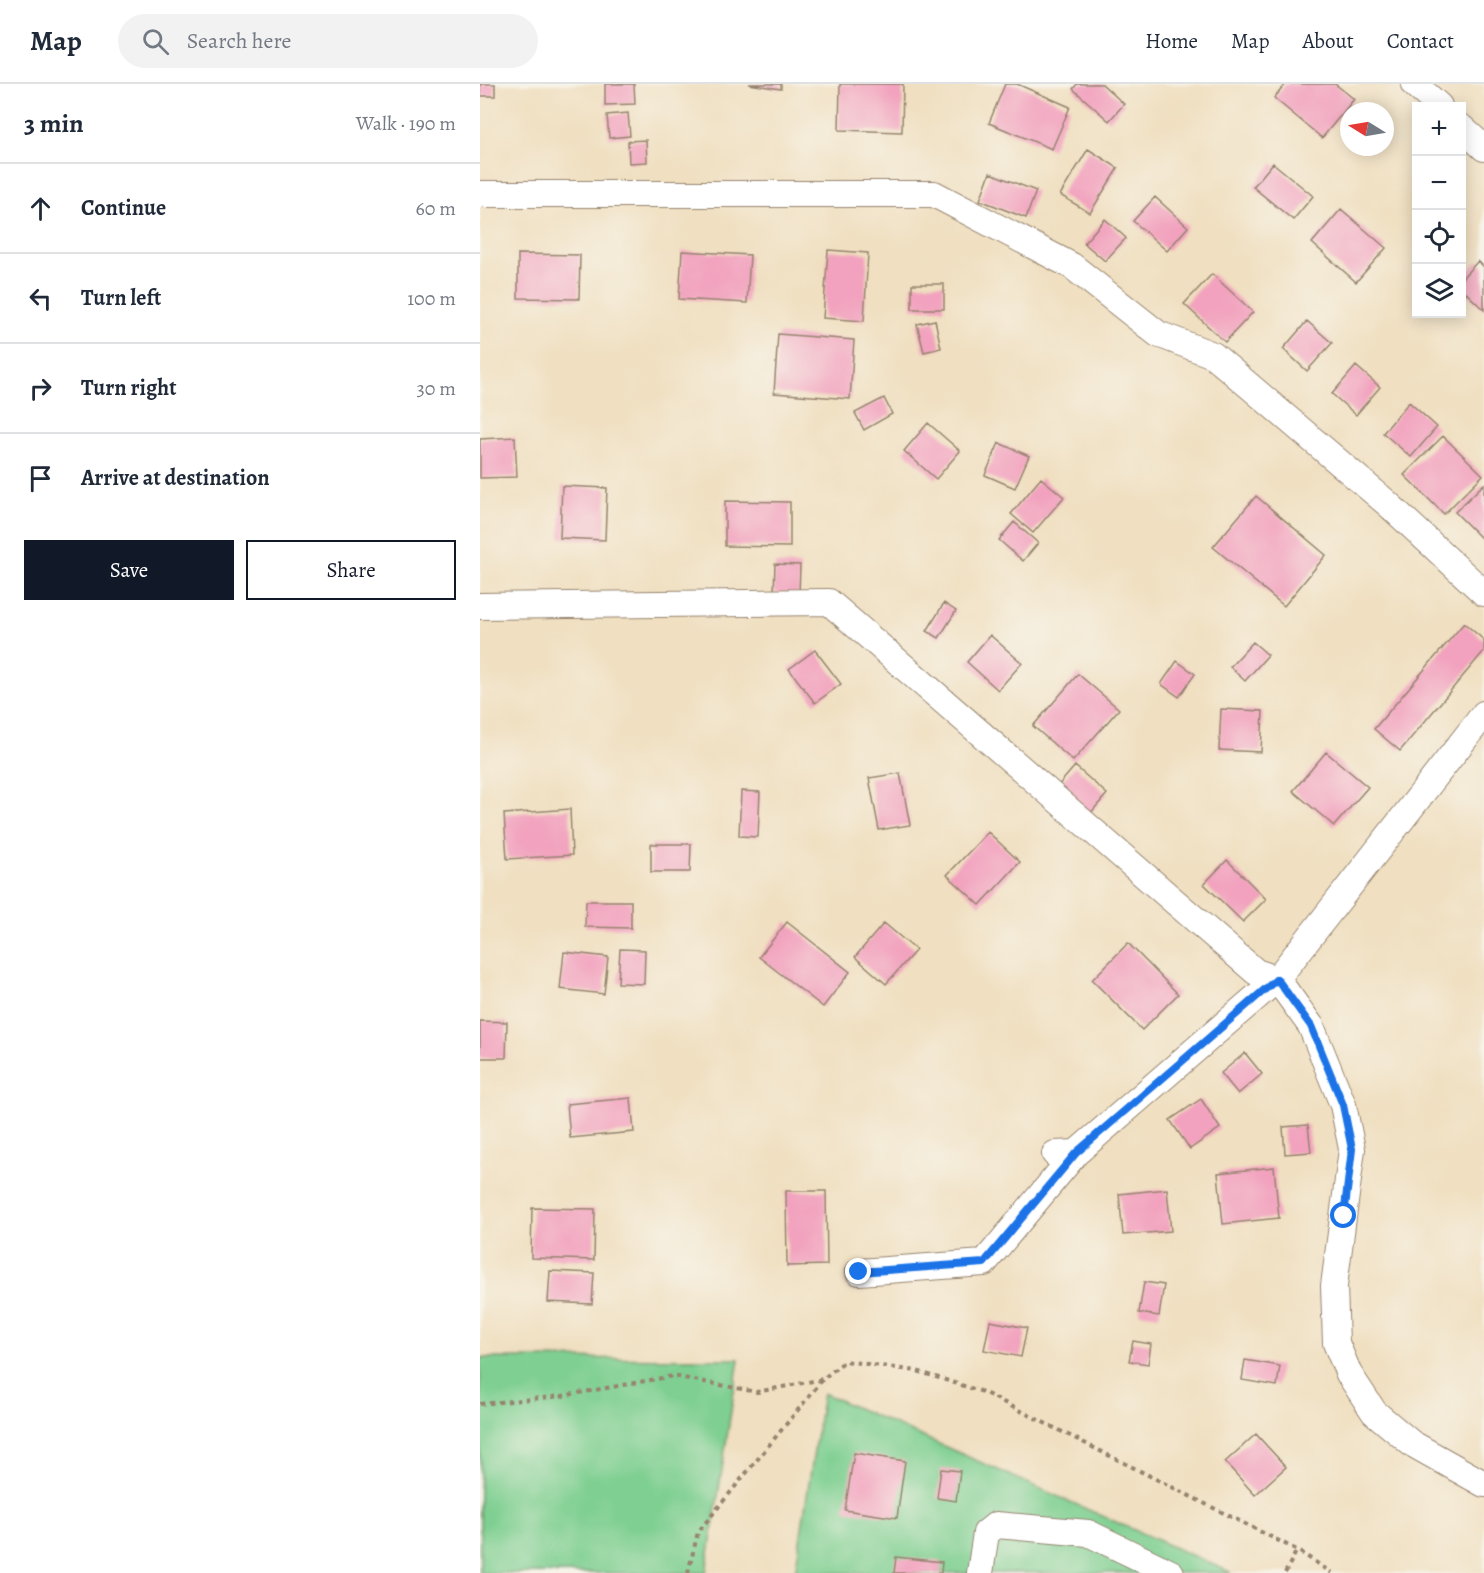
<!DOCTYPE html>
<meta charset="utf-8">
<style>
body{margin:0;font-family:Alegreya,serif;background:#f2f2f3;color:#1f2937}
.controls{position:absolute;right:18px;top:18px;display:grid;overflow:hidden;border-radius:0px;box-shadow:0 3px 15px #0003}
.controls button{width:54px;height:54px;display:grid;place-items:center;padding:0;border:0;border-bottom:2px solid #e0e1e3;background:#fff;color:#1f2937;font:30px sans-serif}
.compass{position:absolute;left:860px;top:18px;width:54px;height:54px;border-radius:50%;background:#fff;box-shadow:0 3px 15px #0003;rotate:281deg}
.stop{position:absolute;width:18px;height:18px;margin:-14px;border:4px solid #1a73e8;border-radius:50%;background:#fff}
.stop.end{background:#1a73e8;border-color:#fff;box-shadow:0 2px 6px #0008}
.list{margin:0;padding:0;list-style:none}
h2{display:flex;justify-content:space-between;align-items:center;height:78px;margin:0;padding:0 24px;font-size:26px}
h2 small{font-size:20px;font-weight:400;color:#747a83}
.list li{display:grid;grid-template-columns:39px 1fr auto;gap:18px;align-items:center;box-sizing:border-box;height:90px;padding:0 24px;border-top:2px solid #e0e1e3}
.list b{display:block;font-size:22px;white-space:nowrap}
.list em{font-size:20px;font-style:normal;color:#747a83}
.actions{display:flex;gap:12px;padding:18px 24px}
.actions a{flex:1;padding:14px 0;border:2px solid #111827;border-radius:0px;text-align:center;font-size:21px;color:#111827}
.actions .main{background:#111827;color:#fff}
.icon{flex:none;width:33px;height:33px;fill:none;stroke:currentColor;stroke-width:2;stroke-linecap:round;stroke-linejoin:round}
.map{position:relative;flex:none;width:1004px;height:1489px;overflow:hidden}
header{display:flex;align-items:center;gap:36px;box-sizing:border-box;height:84px;padding:0 30px;background:#fff;border-bottom:2px solid #e0e1e3}
header strong{font-size:28px}
nav{display:flex;gap:33px;margin-inline-start:auto;font-size:21px}
.search{width:420px;height:54px;background:#f2f2f3;display:flex;align-items:center;gap:15px;box-sizing:border-box;padding:0 21px;border-radius:33px;color:#747a83;font-size:22px}
main{display:flex}
aside{flex:1;background:#fff}
.map>svg:first-child{display:block}
</style>
<header>
<strong>Map</strong>
<div class="search"><svg class="icon" aria-label="search" viewBox="0 0 24 24"><circle cx="10" cy="10" r="6"/><path d="M15 15l6 6"/></svg>Search here</div>
<nav><a>Home</a><a>Map</a><a>About</a><a>Contact</a></nav>
</header>
<main>
<aside>
<h2>3 min<small>Walk · 190 m</small></h2>
<ul class="list">
<li><svg class="icon" aria-label="ahead" viewBox="0 0 24 24"><path d="M12 20V5M6 11l6-6 6 6"/></svg><div><b>Continue</b></div><em>60 m</em></li>
<li><svg class="icon" aria-label="left" viewBox="0 0 24 24"><path d="M17 20v-9H6M10 6l-5 5 5 5"/></svg><div><b>Turn left</b></div><em>100 m</em></li>
<li><svg class="icon" aria-label="right" viewBox="0 0 24 24"><path d="M7 20v-9h11M14 6l5 5-5 5"/></svg><div><b>Turn right</b></div><em>30 m</em></li>
<li><svg class="icon" aria-label="arrive" viewBox="0 0 24 24"><path d="M6 21V4h12l-3 4 3 4H6"/></svg><div><b>Arrive at destination</b></div></li>
</ul>
<div class="actions"><a class="main">Save</a><a>Share</a></div>
</aside>
<div class="map">
<svg width="1004" height="1489" viewBox="0 0 1004 1489">
<rect width="100%" height="100%" fill="#f7f3e8"/>
<filter id="ink" filterUnits="userSpaceOnUse"><feTurbulence type="fractalNoise" baseFrequency=".0167" numOctaves="2"/><feDisplacementMap in="SourceGraphic" scale="12" xChannelSelector="R" yChannelSelector="G"/><feConvolveMatrix kernelMatrix="1 2 1 2 8 2 1 2 1" color-interpolation-filters="sRGB"/></filter>
<filter id="wash" filterUnits="userSpaceOnUse"><feTurbulence type="fractalNoise" baseFrequency=".008" numOctaves="4" result="noise"/><feDisplacementMap in="SourceGraphic" scale="24" xChannelSelector="R" yChannelSelector="G"/><feGaussianBlur stdDeviation="1.35" result="paint"/><feColorMatrix in="noise" values="0 0 0 0 0 0 0 0 0 0 0 0 0 0 0 0 0 1.4 0 .05"/><feComposite in="paint" operator="in"/></filter>
<g filter="url(#wash)">
<rect width="100%" height="100%" fill="#f0dfc0"/>
<path fill="#7ecf91" stroke="#5c7c58" stroke-width="1.5" d="M0 1274 259 1275 226 1489H0Z
M343 1309 752 1489H315Z"/>
<g id="blocks">
<path fill="#f2a2be" d="M0 0H15V12H0Z
M125 0H154L155 20 125 21Z
M269 0H301V5Z
M360 0H423L422 48 359 46Z
M525 0H537L590 23 572 65 509 39Z
M597 0H622L644 20 629 37 593 5Z
M806 0H855L874 15 842 54 794 14Z
M148 29 150 52 129 54 127 31Z
M166 56 167 78 149 79 148 57Z
M608 65 638 84 610 129 580 111Z
M793 79 833 112 813 136 773 103Z
M510 89 556 107 546 134 500 116Z
M675 113 708 143 687 167 653 137Z
M861 125 906 164 876 198 832 159Z
M625 135 646 154 625 177 604 159Z
M348 166 388 169 384 237 343 234Z
M202 167 270 171 267 219 199 215Z
M38 170 100 171 99 215 38 214Z
M998 177 1004 183V226L982 205V194Z
M732 190 773 228 745 258 704 220Z
M432 200H464V225H432Z
M455 236 461 264 444 268 437 240Z
M827 237 852 259 827 287 803 265Z
M298 250 374 256 370 315 294 309Z
M876 282 900 303 876 331 852 310Z
M404 314 412 330 384 346 375 329Z
M929 318 957 343 931 373 903 349Z
M448 339 480 367 456 395 424 367Z
M963 352 1003 391 964 430 924 391Z
M35 353 37 393 0 394V355Z
M519 359 549 372 535 404 505 391Z
M561 394 584 413 553 449 531 430Z
M1004 400V457L975 428Z
M82 402 127 404 125 456 80 454Z
M776 412 846 471 804 522 733 463Z
M245 417 310 418V463L245 462Z
M534 438 558 459 543 477 519 456Z
M295 480 320 481 319 510 294 509Z
M464 519 476 527 459 554 447 547Z
M984 539 1004 556V567L920 667 894 645Z
M510 551 542 579 518 606 487 578Z
M773 558 788 571 765 597 750 583Z
M335 566 361 600 335 619 309 585Z
M697 577 715 590 699 613 681 600Z
M598 590 639 625 593 677 553 642Z
M741 625 783 627 781 668 739 666Z
M846 668 888 703 854 742 813 707Z
M595 682 627 710 602 739 570 711Z
M420 689 430 741 399 746 389 694Z
M261 707 280 708 278 753 259 752Z
M90 725 92 771 27 775 24 730Z
M508 748 540 778 500 821 467 791Z
M171 760H211L210 788H171Z
M747 776 786 815 763 838 724 800Z
M106 817H151V844L105 843Z
M307 838 370 888 343 923 279 873Z
M404 839 436 866 406 900 375 873Z
M648 859 698 910 662 946 612 896Z
M140 865 165 866 164 900 138 899Z
M84 868 128 873 124 910 80 905Z
M0 937 27 938 26 974H0Z
M765 969 782 990 758 1010 741 989Z
M151 1014 154 1048 90 1054 87 1020Z
M721 1015 740 1044 710 1065 690 1036Z
M828 1041 831 1068 805 1070 803 1043Z
M794 1083 799 1134 743 1140 738 1089Z
M687 1105 691 1147 643 1151 639 1110Z
M306 1107H346L347 1181 307 1182Z
M52 1124 115 1125 114 1176 51 1174Z
M70 1187 114 1189 112 1220 68 1218Z
M664 1198 684 1201 679 1232 659 1229Z
M510 1237 547 1244 541 1273 504 1266Z
M653 1257 671 1260 668 1280 649 1277Z
M765 1276 800 1282 797 1302 762 1296Z
M776 1350 806 1383 775 1411 745 1378Z
M374 1369 425 1377 417 1434 365 1426Z
M461 1385 480 1387 476 1417 457 1414Z
M416 1473 462 1478 461 1489H414Z"/>
</g>
</g>
<g filter="url(#ink)">
<use href="#blocks" fill-opacity="0" stroke="#96846f" stroke-width="1.5"/>
<g fill="none" stroke-linecap="round" stroke-linejoin="round">
<defs>
<path id="minor" d="M934 0 959 22
M982 44 1004 64
M0 110H454L592 182 678 250 733 271 908 420 1004 509
M0 522 349 518 776 888 797 895
M1004 630 797 895 831 942 863 1021 872 1065 854 1202 856 1259 869 1290 894 1328 931 1359 1004 1400
M575 1070 596 1069 797 895
M379 1188 504 1179 596 1069
M500 1489 506 1449 516 1441 608 1449 691 1489"/>
</defs>
<use href="#minor" stroke="#96846f" stroke-width="28"/>
<path stroke="#96846f" stroke-width="4" stroke-dasharray="4.5 4.5" stroke-linecap="butt" d="M0 1320 82 1312 193 1292 277 1308 343 1295
M208 1489 218 1448 344 1294 365 1277 437 1287 503 1308 817 1466 852 1489
M805 1489 817 1466"/>
<use href="#minor" stroke="#fff" stroke-width="26"/>
</g>
</g>
<g fill="none" stroke-linecap="round" stroke-linejoin="round" filter="url(#ink)">
<path stroke="#1a73e8" stroke-width="8" d="M379 1188 504 1179 596 1069 797 895 831 942 863 1021 872 1065 864 1132"/>
</g>
</svg>
<div class="controls">
<button>+</button>
<button>−</button>
<button><svg class="icon" aria-label="locate" viewBox="0 0 24 24"><circle cx="12" cy="12" r="6"/><path d="M12 2v4M12 18v4M2 12h4M18 12h4"/></svg></button>
<button><svg class="icon" aria-label="layers" viewBox="0 0 24 24"><path d="M12 4l9 5-9 5-9-5zM3 14l9 5 9-5"/></svg></button>
</div>
<svg class="compass" viewBox="-18 -18 36 36"><path d="M0-13l5 13h-10z" fill="#e53935"/><path d="M0 13l5-13h-10z" fill="#747a83"/></svg>
<div class="stop" style="left:864px;top:1132px"></div>
<div class="stop end" style="left:379px;top:1188px"></div>
</div>
</main>
